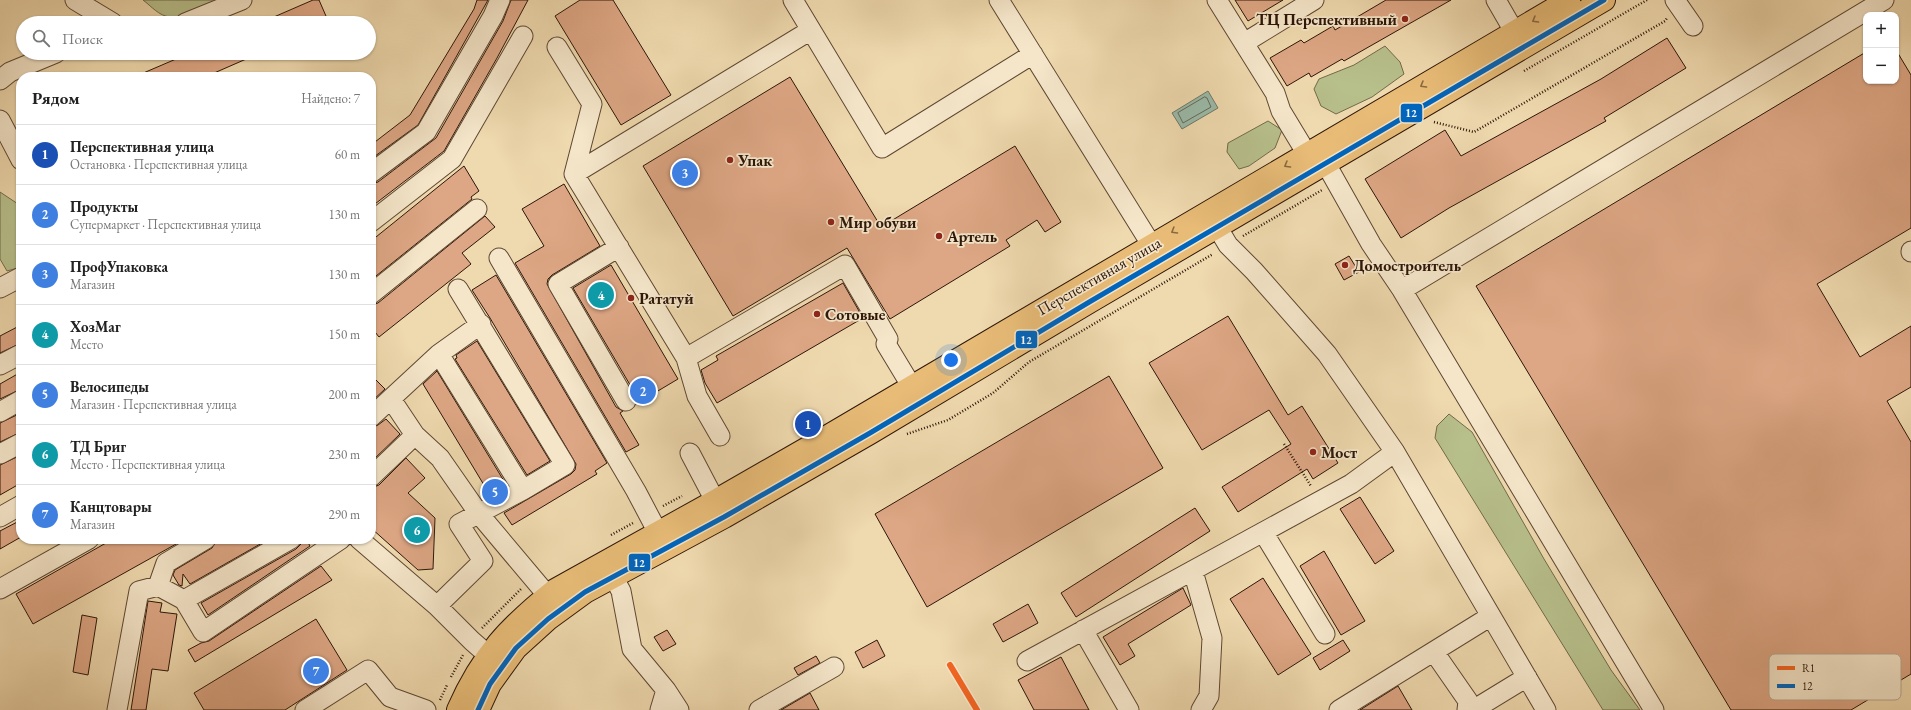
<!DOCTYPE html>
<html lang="ru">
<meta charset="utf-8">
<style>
body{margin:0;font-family:"EB Garamond",serif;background:#f6f6f6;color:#222}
.controls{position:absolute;right:12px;top:12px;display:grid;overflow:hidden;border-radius:8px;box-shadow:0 1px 3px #0004}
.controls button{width:36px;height:36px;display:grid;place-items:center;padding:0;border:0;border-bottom:1px solid #e0e0e0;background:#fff;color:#222;font:20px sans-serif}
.you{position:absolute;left:951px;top:360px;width:14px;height:14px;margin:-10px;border:3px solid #fff;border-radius:50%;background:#1a73e8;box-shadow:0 0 0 6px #1a73e833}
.badge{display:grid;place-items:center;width:26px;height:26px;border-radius:50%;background:#8f2418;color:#fff;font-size:13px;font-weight:700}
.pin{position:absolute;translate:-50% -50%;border:2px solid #fff;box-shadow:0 1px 4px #0006}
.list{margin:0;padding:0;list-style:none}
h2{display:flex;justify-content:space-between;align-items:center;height:52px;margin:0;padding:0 16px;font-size:17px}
h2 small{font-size:13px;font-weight:400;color:#767676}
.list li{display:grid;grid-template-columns:26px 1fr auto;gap:12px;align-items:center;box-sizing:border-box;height:60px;padding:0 16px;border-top:1px solid #e0e0e0}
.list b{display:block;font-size:15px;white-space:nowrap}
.list p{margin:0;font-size:13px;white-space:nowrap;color:#767676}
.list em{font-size:13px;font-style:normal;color:#767676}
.icon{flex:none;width:22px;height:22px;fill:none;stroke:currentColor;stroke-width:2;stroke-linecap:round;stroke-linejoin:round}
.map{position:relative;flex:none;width:1911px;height:710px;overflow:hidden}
.search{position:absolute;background:#fff;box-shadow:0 1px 3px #0004;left:16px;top:16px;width:360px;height:44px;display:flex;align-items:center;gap:10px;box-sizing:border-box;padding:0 14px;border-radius:22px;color:#767676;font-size:15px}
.panel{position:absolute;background:#fff;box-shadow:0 1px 3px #0004;left:16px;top:72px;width:360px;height:472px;border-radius:16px}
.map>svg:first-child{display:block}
</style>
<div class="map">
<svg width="1911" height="710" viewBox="0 0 1911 710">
<rect width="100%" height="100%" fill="#efd9ae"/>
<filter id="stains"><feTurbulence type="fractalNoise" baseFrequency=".005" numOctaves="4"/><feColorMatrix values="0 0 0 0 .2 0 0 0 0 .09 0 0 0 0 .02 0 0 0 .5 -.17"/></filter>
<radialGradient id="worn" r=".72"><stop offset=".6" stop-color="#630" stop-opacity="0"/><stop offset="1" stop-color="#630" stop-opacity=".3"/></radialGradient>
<path fill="#b7bf8b" stroke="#726a4a" d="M143 0H221C206 6 186 19 170 17 159 16 151 6 143 0Z
M1385 46 1400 62 1404 74 1372 97 1336 114 1321 106 1314 89 1319 79 1354 65Z
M1268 121 1282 130 1275 148 1249 166 1239 169 1227 152 1228 143Z
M0 192 21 206V267L7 271 0 259Z
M1449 414 1472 432 1544 559 1611 670 1640 710H1603L1435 438 1437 426Z"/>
<path fill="#9abaa8" stroke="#6e7868" d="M1208 91 1218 108 1182 129 1172 113Z"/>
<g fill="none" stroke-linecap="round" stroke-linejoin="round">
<path stroke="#646858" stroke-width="1" d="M1205 97 1207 98 1211 107 1183 123 1178 113Z"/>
</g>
<path fill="#dda684" stroke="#2d1609" d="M313 0H319L329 23H260Z
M477 0H488L418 125 371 159V145L410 115 474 9Z
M511 0H528L497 58 444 151 371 207V184L378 182 436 138 503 21Z
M580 0H613L671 95 621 125 555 16Z
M1235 0H1283L1248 21Z
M1386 0H1451L1344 61 1342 59 1311 77 1309 73 1287 86 1270 58 1301 40 1304 43 1333 26 1335 30Z
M1667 38 1686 68 1604 118 1606 121 1449 208 1401 238 1365 179 1445 130 1461 156 1601 79Z
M1896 50 1911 75V228L1817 284 1860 357 1911 326V387L1887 401 1911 442V674L1851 710H1731L1476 286 1866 52V81H1896Z
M190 53H260L205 77H134Z
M790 77 881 227 1015 146 1061 222 1045 232 1037 220 1006 240 1010 246 890 319 847 248 733 316 643 166Z
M464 166 479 191 471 197 472 199 371 280V241Z
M564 184 600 246 552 275 548 279 547 284 616 407 623 411 620 413 639 445 626 452 515 263 544 246 522 209Z
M485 216 495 227 462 253 471 264 379 337 371 327V305L378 303Z
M1349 256 1359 272 1344 280 1335 264Z
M611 265 678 379 636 404V395L573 288Z
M496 275 607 463 595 471 597 474 512 525 504 513 571 474 575 470 576 464 490 318 472 290Z
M843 283 863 318 717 403 705 383 701 370 718 360 716 356Z
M1228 316 1288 415 1302 406 1338 463 1313 479 1307 469 1238 512 1222 487 1291 444 1269 410 1202 450 1149 363Z
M21 325V343L0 353V336Z
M477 341 550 461 527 475 455 359 457 358 456 355Z
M437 371 507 486 490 495 423 384Z
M21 372V389L0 399V384Z
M371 375 385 389 371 402Z
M1109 376 1163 468 927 607 875 514Z
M21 413V432L0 442V423Z
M386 419 400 434 371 462V428L378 425Z
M21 455V483L0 495V465Z
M406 458 425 478 408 493 435 518 433 569 418 570 371 528V488L379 485Z
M1360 497 1394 551 1375 564 1340 509Z
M1195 508 1210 531 1076 617 1061 593Z
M21 520V537L0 549V531Z
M113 539H185L33 624 16 594Z
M217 539H269L190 584 183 574 182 586 179 585 173 575 175 570 212 548Z
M302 539H306L310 546 208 615 201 603 296 549 301 544Z
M1324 551 1365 621 1341 635 1300 566Z
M321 566 332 580 195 662 188 650 201 643 209 641Z
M1263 578 1311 654 1278 675 1230 599Z
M1183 588 1191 605 1128 644 1135 656 1120 665 1103 637Z
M148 601 162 603 160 612 177 614 168 671 152 669 146 710H131Z
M1028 604 1038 623 1003 642 993 624Z
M82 615 97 618 88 675 73 672Z
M316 619 347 670 285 710H204L194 693Z
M667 630 676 644 663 651 654 637Z
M877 640 885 656 863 668 855 652Z
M1343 640 1350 651 1320 670 1313 658Z
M816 656 820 663 798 675 794 668Z
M1061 657 1089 710H1034L1018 680Z
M1398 686 1412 710H1360Z
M810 693 819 710H781Z"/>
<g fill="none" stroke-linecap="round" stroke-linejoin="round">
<defs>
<path id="minor" d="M75 0 113 23
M793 0 882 148 1033 54
M999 0 1159 257
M1217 0 1275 93 1281 111 1307 154 1326 164 1371 244 1402 290 1654 710
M1496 0 1522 45
M1675 0 1693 26
M185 23 242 0
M1244 43 1314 0
M557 47 592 104 574 174 686 358 697 396 720 436
M0 80 10 72 56 53
M0 120 21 160
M371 173 426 132 493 16 500 0
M574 174 811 30
M1210 215 1228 245 1254 271 1327 354 1395 452 1546 710
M371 222 452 159 523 36
M619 247 558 284 626 401
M1911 251V252
M499 258 636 491 665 546
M0 288 21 277
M1402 290 1884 0
M371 294 477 209
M439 354 523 490
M686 358 845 265 888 339 886 344 912 387
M0 365 21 354
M391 399 415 435 440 458 479 514 548 596
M0 412 21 400
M371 417 439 354 481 324
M690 453 722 514
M0 454 21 443
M371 477 415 435
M0 517 21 505
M1263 532 1325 634
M359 539 437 606 472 641 488 655
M606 564 621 591 632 649 666 690 679 710
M1193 571 1212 638 1209 696 1201 710
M158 586 166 563 206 539
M0 589 89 539
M184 600 291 539
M437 606 483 561 459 524 523 490 565 465 458 289
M1083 630 1129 710
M1434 652 1468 701 1467 710
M1027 661 1351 484 1395 452
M117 710 139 591 158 586 184 600 203 632 341 539
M305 710 368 670 390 697 426 710
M660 710 666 690
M759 710 834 667
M1339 710 1491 616
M1473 710 1527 677"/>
<path id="major" d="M458 710C482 655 509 627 555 590L715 501 818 442 1569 0
M478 710 490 684 516 648 548 619 585 592 724 517 870 433 1091 301 1604 0"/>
</defs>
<use href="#minor" stroke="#5e4732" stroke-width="21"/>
<use href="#major" stroke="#2d1609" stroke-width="24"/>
<path stroke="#2d1609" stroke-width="2.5" stroke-dasharray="1 2" stroke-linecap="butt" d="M1524 71 1647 0
M1434 122 1474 132 1665 21 1667 18
M1243 236 1322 190
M907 434 948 420 993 393 1029 362 1213 254
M1284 444 1311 486
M663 506 682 496
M611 535 633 523
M482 628 521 589
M451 677 463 655
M440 700 447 685"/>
<use href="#minor" stroke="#f5e6ca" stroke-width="19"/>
<use href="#major" stroke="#e8bc77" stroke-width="22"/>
<defs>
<path id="bus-1" d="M478 710 490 684 516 648 548 619 585 592 724 517 870 433 1091 301 1604 0"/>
</defs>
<use href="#bus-1" stroke="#f5e6ca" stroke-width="8"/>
<use href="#bus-1" stroke="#0065bd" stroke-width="5"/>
<defs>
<path id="rail-1" d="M950 665 977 710"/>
</defs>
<use href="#rail-1" stroke="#f5e6ca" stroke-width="9"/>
<use href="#rail-1" stroke="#f26522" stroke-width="6"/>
</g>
<defs><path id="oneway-chevron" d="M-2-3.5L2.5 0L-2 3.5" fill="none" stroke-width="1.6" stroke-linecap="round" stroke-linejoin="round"/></defs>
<g stroke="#8a6940">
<use href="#oneway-chevron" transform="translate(1535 20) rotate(150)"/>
<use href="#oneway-chevron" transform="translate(1423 85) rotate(150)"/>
<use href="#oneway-chevron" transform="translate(1287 165) rotate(150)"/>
<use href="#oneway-chevron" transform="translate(1174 231) rotate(149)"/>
</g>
<g fill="#8f2418" stroke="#f5e6ca" stroke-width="1.5">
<circle cx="1405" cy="19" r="4"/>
<circle cx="730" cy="160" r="4"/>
<circle cx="831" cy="222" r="4"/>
<circle cx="939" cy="236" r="4"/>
<circle cx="1345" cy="265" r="4"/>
<circle cx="631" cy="298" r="4"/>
<circle cx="817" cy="314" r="4"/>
<circle cx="1313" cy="452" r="4"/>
</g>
<g text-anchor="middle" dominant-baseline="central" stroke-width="3.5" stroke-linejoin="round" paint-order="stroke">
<g font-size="16" font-weight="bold" fill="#2d1609" stroke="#f5e6ca" text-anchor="start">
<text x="1397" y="19" text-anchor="end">ТЦ Перспективный</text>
<text x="738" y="160">Упак</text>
<text x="839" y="222">Мир обуви</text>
<text x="947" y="236">Артель</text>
<text x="1353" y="265">Домостроитель</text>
<text x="639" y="298">Рататуй</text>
<text x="825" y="314">Сотовые</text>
<text x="1321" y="452">Мост</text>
</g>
<g font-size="16" fill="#2d1609" stroke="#f5e6ca">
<text transform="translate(1099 276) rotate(-30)">Перспективная улица</text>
</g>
</g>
<rect x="1769" y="654" width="132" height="46" rx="6" fill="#f5e6ca" stroke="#b9a890" stroke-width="1"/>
<rect x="1777" y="666" width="18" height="4" fill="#f26522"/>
<rect x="1777" y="684" width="18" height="4" fill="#0065bd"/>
<g font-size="11" fill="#2d1609">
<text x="1802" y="672">R1</text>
<text x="1802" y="690">12</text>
</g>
<g stroke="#f5e6ca" stroke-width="1.5">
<rect x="1400" y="103" width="23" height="20" rx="4" fill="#0065bd"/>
<rect x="1015" y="330" width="23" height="19" rx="4" fill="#0065bd"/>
<rect x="628" y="553" width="23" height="19" rx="4" fill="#0065bd"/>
</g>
<g font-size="11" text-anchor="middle" font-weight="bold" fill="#fff">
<text x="1411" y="117">12</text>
<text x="1026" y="344">12</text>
<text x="639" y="567">12</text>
</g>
<rect width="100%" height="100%" filter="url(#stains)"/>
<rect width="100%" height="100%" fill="url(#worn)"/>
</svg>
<div class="controls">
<button>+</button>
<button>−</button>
</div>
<div class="you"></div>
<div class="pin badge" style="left:808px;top:424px;background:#1a4fb4">1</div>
<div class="pin badge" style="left:643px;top:391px;background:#3f7fe0">2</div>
<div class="pin badge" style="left:685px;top:173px;background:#3f7fe0">3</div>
<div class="pin badge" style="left:601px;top:295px;background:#0f9aa8">4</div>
<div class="pin badge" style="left:495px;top:492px;background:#3f7fe0">5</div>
<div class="pin badge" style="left:417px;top:530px;background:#0f9aa8">6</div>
<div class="pin badge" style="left:316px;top:671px;background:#3f7fe0">7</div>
<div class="search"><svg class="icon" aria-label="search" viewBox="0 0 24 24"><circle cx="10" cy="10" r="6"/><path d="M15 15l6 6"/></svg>Поиск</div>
<section class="panel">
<h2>Рядом<small>Найдено: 7</small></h2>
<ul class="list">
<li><span class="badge" style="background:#1a4fb4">1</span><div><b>Перспективная улица</b><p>Остановка · Перспективная улица</p></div><em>60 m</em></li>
<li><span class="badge" style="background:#3f7fe0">2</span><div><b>Продукты</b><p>Супермаркет · Перспективная улица</p></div><em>130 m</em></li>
<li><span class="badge" style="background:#3f7fe0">3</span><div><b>ПрофУпаковка</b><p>Магазин</p></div><em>130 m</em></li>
<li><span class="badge" style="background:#0f9aa8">4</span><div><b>ХозМаг</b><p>Место</p></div><em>150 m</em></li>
<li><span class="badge" style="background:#3f7fe0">5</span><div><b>Велосипеды</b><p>Магазин · Перспективная улица</p></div><em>200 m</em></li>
<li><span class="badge" style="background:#0f9aa8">6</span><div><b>ТД Бриг</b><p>Место · Перспективная улица</p></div><em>230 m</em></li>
<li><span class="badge" style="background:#3f7fe0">7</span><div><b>Канцтовары</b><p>Магазин</p></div><em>290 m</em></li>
</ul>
</section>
</div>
